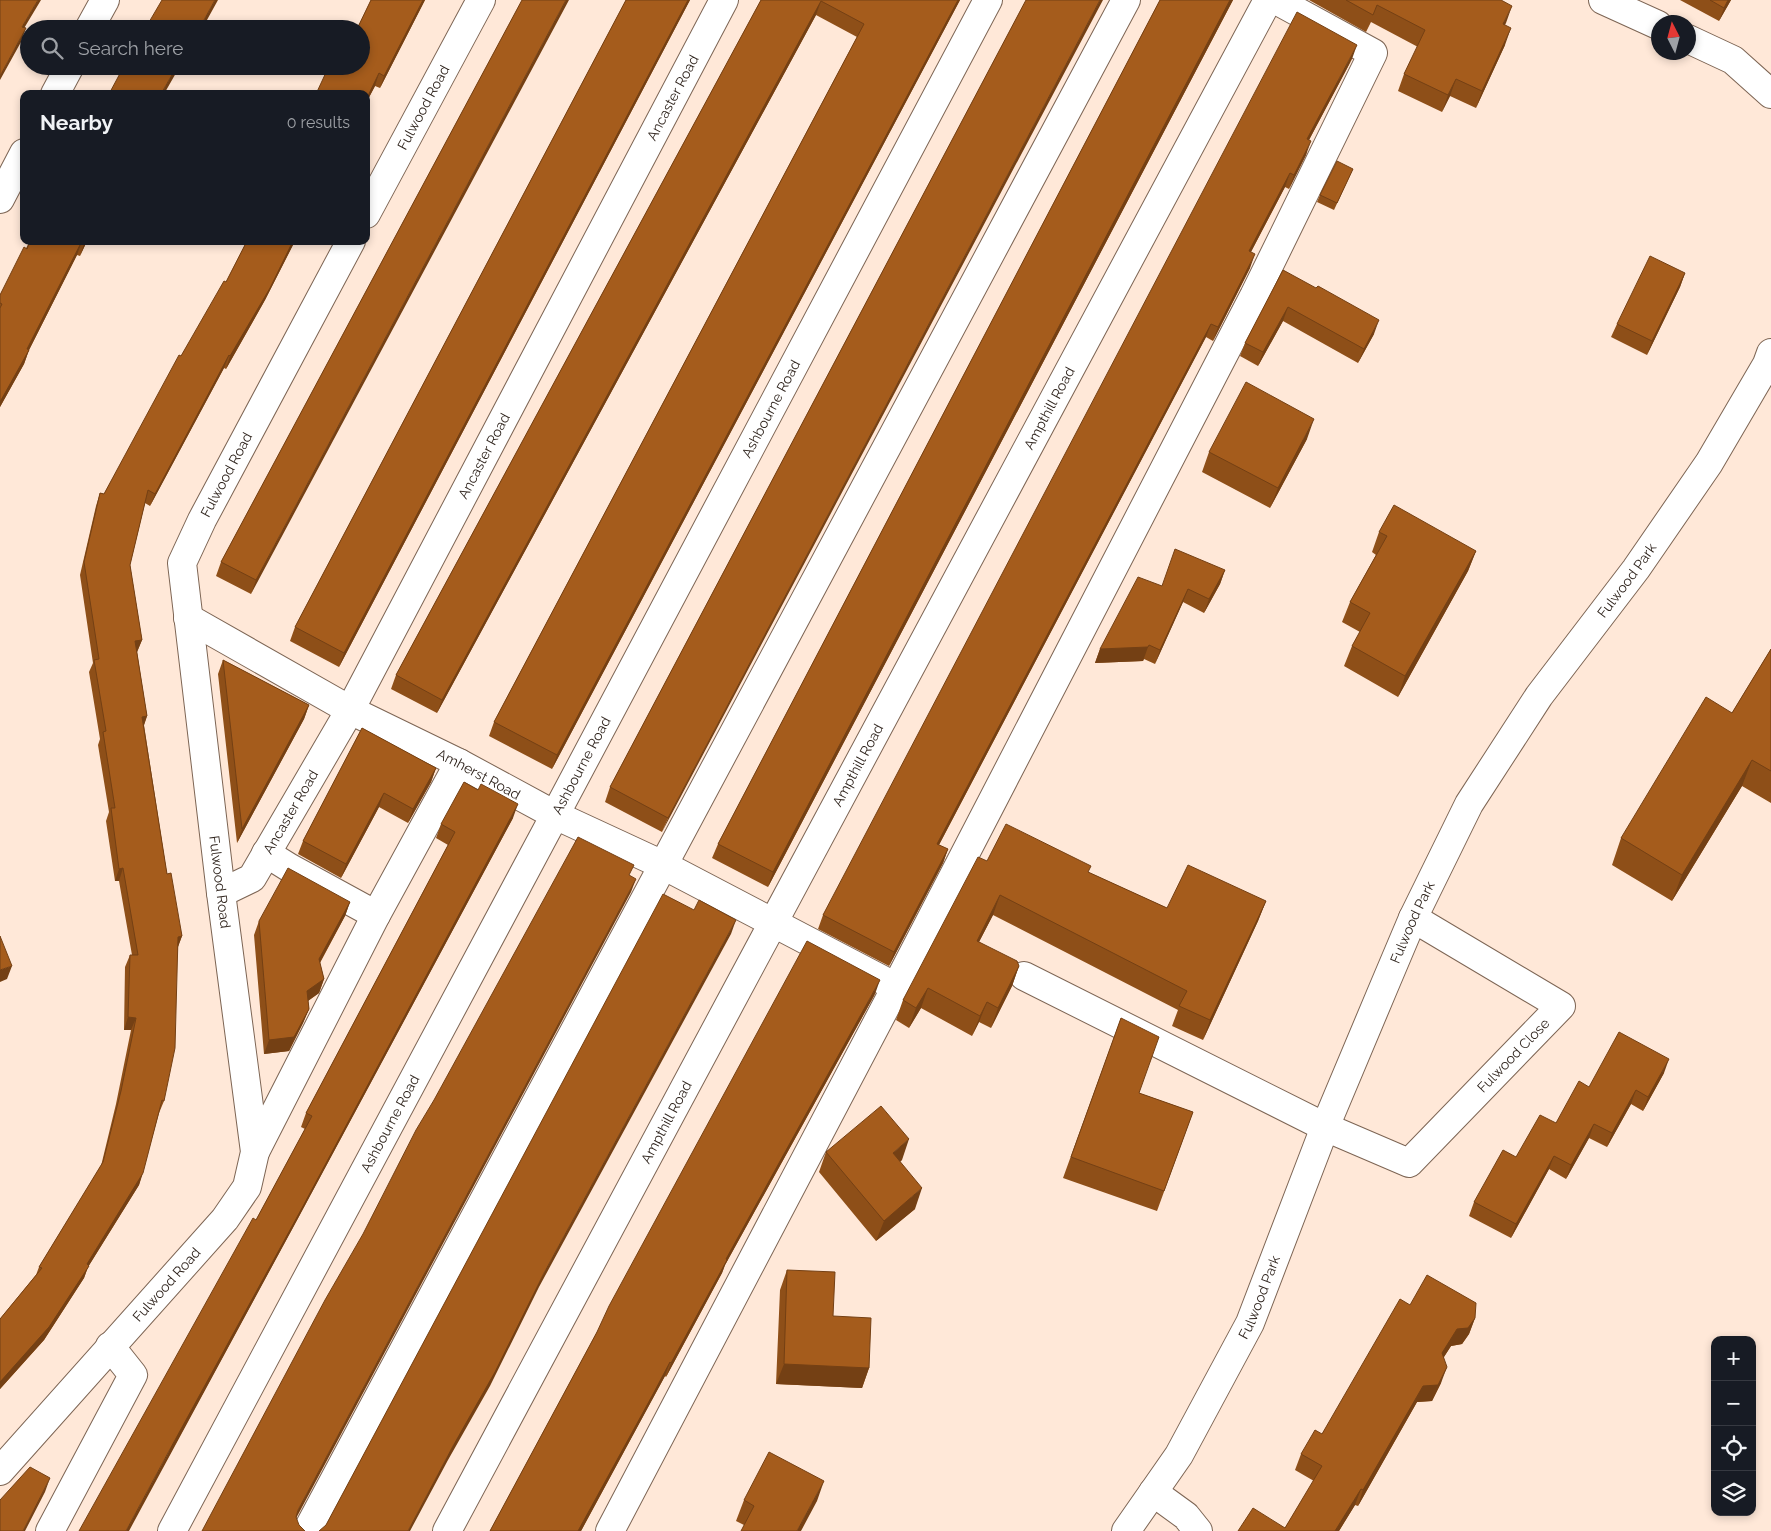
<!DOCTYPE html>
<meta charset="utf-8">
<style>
body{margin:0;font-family:Raleway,sans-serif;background:#242831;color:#f1f3f6}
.controls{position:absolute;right:15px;bottom:15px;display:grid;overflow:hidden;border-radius:10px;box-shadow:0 2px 8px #0003}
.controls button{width:45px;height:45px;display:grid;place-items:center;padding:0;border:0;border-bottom:1px solid #363941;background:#171b24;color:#f1f3f6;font:25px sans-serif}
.compass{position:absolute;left:1651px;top:15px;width:45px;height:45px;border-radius:50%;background:#171b24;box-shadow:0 2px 8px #0003;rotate:354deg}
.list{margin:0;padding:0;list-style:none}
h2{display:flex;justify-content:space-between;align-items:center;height:65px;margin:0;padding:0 20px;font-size:21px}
h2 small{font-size:16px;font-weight:400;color:#9ea1a6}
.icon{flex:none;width:28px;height:28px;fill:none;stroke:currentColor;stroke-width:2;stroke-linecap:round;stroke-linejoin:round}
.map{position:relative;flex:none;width:1771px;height:1531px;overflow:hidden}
.search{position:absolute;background:#171b24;box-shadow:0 2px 8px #0003;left:20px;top:20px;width:350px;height:55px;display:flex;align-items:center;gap:12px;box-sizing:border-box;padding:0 18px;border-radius:28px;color:#9ea1a6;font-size:19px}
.panel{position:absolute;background:#171b24;box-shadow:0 2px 8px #0003;left:20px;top:90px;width:350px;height:155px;border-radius:10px}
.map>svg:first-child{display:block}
</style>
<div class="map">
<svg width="1771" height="1531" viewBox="0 0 1771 1531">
<rect width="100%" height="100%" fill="#ffe8d8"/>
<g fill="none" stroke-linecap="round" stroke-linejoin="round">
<defs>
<g id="minor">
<path d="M1603 0 1658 25"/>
<path d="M89 29 105 0"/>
<path d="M1688 39 1733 60 1771 94"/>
<path d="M55 94 70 66"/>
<path d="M0 199 24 153"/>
<path id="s1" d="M366 214 481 0"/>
<path id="s2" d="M188 618 350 710 459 763 555 815 663 865 896 987 610 1531"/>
<path d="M266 853 290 868 376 915"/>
<path id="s3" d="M221 893 252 878 350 710 724 0"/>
<path id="s4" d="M1024 976 1325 1127 1409 1163 1561 1006 1413 918"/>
<path d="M896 987 1254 296 1373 53 1276 0"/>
<path d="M255 1152 376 915 459 763"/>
<path id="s5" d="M0 1471 225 1219 247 1187 255 1152 221 893 182 563 202 520 351 241"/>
<path d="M1153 1492 1186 1516 1198 1531"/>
<path d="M50 1531 133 1375 110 1346"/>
<path id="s6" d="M172 1531 555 815 988 0"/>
<path d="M307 1531 1126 0"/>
<path id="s7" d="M447 1531 1268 0"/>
<path id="s8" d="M1126 1531 1179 1455 1250 1323 1325 1127 1383 989 1413 918 1469 804 1539 696 1636 569 1709 463 1767 364 1771 353"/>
</g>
</defs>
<use href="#minor" stroke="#7d6554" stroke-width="30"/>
<use href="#minor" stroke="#fff" stroke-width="28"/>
</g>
<path fill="#8e4f18" d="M371 0H425L380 88 375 86 366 103V94L338 68Z
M522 0 251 594 216 576 221 562Z
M626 0H690L339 667 290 641 295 627Z
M761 0H960L552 769 489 736 494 722 857 37 816 15 437 713 391 689 396 675Z
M1026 0 662 832 605 802 610 787Z
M1160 0H1233L768 887 712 858 718 844Z
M1309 0H1501L1505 25V45L1476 108 1450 96 1442 112 1398 91 1404 74 1418 47 1371 22 1366 32Z
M1680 0H1731L1719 21Z
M1352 59 1309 140 1306 155 1289 189 1285 187 1251 252 1250 268 1213 341 1206 337 939 845 948 849 943 863 889 966 818 929 823 915Z
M1353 169 1334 210 1317 202 1320 195Z
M30 241H87L80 256 77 255 29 350 24 364 0 407V295Z
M247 241H295L265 300 226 369 224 368 150 506 145 503 130 565 142 640 137 652 147 716 144 725 167 874 182 936 178 947 164 1101 159 1113 139 1185 88 1267 84 1278 44 1340 0 1389V1319L36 1275 39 1267 101 1166 116 1104 131 1030H124L125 967 130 955H132L119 881H115L106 821 109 812 98 745 100 739 89 672 93 663 80 575 96 506 100 493 104 494 181 356 226 282Z
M1283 270 1374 334 1358 363 1283 321 1258 366 1240 356 1245 343Z
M1685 273 1680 287 1647 355 1611 337 1617 324Z
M1307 439 1270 508 1202 472 1209 452Z
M1379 532 1476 551 1468 571 1398 697 1344 666 1352 646 1360 632 1342 622 1350 602 1376 555 1372 552Z
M1225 570 1220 584 1204 613 1183 602 1155 664 1144 659 1143 661 1095 663 1100 649 1162 586Z
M1771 649V803L1742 786 1672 901 1612 865 1621 838 1732 713Z
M223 660 309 705 304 719 237 843 218 674Z
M362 728 436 768 431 782 408 823 379 807 341 878 298 854 303 841Z
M513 818 296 1222 164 1465 256 1220 305 1129 301 1127 306 1113 448 845 436 838 441 824Z
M987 861 1088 872 1167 908 1266 901 1258 921 1203 1040 1172 1026 1178 1010 993 915 979 942 1019 966 1012 986 991 1028 979 1022 972 1036 921 1008 909 1028 896 1020 903 1000Z
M350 902 345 916 320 963 324 979 319 993 308 1001 309 1009 303 1023 289 1051 264 1054 254 935 259 921Z
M875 994 725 1265 722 1273 666 1377 665 1376 647 1409 581 1531H490L597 1332Z
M1121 1018 1139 1093 1193 1112 1157 1211 1063 1178Z
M1664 1073 1643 1111 1631 1104 1607 1147 1589 1138 1566 1179 1549 1169 1511 1238 1469 1216 1474 1202 1516 1157 1556 1123 1589 1087Z
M826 1152 902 1160 900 1161 915 1209 876 1241 819 1172Z
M787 1270 833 1316 869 1368 862 1388 776 1384 780 1290Z
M1410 1305 1475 1318 1469 1334 1462 1344 1451 1346 1444 1357 1441 1383 1432 1401 1417 1402 1358 1506 1355 1505 1339 1531H1238L1285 1528 1314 1481 1295 1470 1301 1454 1322 1434Z
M744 1500 817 1501 744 1525 736 1521Z"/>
<path fill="#744014" d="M38 0H41L17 40 22 27Z
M215 0H218L202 29H199Z
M423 0H425L380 88 384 76Z
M566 0H569L251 594 256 580Z
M688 0H690L339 667 344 653Z
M958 0H960L552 769 557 755Z
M1100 0H1103L662 832 668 818Z
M1230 0H1233L768 887 773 872Z
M1728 0H1731L1719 21 1724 8Z
M821 1 816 15 437 713 442 700Z
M1512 6 1506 23 1497 41 1503 24Z
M26 28 21 42 0 80V76Z
M1511 28 1505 45 1476 108 1482 91Z
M1357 45 1352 59 1302 153 1307 139Z
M177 66H180L164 94H161Z
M379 73 375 86 366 103V100Z
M1456 79 1450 96 1442 112 1448 95Z
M1311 141 1306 155 1289 189 1294 175Z
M1290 173 1285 187 1244 265 1249 251Z
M82 241 77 255 28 352 29 350 24 364 0 407V402Z
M85 241H87L80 256Z
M293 241H295L265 300 226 369 230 356Z
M1255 254 1250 268 1213 341 1218 327Z
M1685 273 1680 287 1647 355 1652 341Z
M1288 307 1283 321 1258 366 1263 352Z
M1379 320 1374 334 1358 363 1364 349Z
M1211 324 1206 337 932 858 937 844Z
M229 355 224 368 150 506 155 494Z
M1314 419 1307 439 1270 508 1278 488Z
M1476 551 1468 571 1398 697 1405 676Z
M1225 570 1220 584 1204 613 1209 599Z
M1188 589 1183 602 1155 664 1160 650Z
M142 640 137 652 135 641Z
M1148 647 1143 661 1095 663 1100 649Z
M309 705 304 719 237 843 242 829Z
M147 716 143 728 142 717Z
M1752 760 1742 786 1672 901 1682 875Z
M436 768 431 782 408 823 413 809Z
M384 793 379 807 341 878 346 864Z
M518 804 513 818 296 1222 129 1531H126Z
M948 849 943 863 889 966 894 952Z
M123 868 119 881H115L119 869Z
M636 879 631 892 293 1524 298 1510Z
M1000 895 993 915 969 961 977 941Z
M1266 901 1258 921 1203 1040 1210 1020Z
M350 902 345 916 314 973 319 959Z
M736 920 731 934 539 1287 490 1386 448 1460 410 1531H408L544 1273Z
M182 936 177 949 178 937Z
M12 966 7 979 0 982V970Z
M1019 966 1012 986 991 1028 998 1008Z
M324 979 319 993 302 1005 307 991Z
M880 980 875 994 725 1265 722 1273 666 1377 671 1363 726 1259Z
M928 988 921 1008 909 1028 916 1008Z
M987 1002 979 1022 972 1036 980 1016Z
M309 1009 303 1023 289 1051 264 1054 269 1040Z
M128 1017 136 1018 131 1030H124Z
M1669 1059 1664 1073 1643 1111 1648 1097Z
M1636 1090 1631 1104 1607 1147 1612 1133Z
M1594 1124 1589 1138 1566 1179 1571 1165Z
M909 1139 902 1160 886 1174 893 1153Z
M1554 1156 1549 1169 1511 1238 1516 1224Z
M143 1173 139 1185 88 1267 84 1278 44 1340 0 1389V1382L87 1264Z
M922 1188 915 1209 876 1241 884 1221Z
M1475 1318 1469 1334 1462 1344 1451 1346 1436 1369 1442 1353 1457 1329Z
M670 1362 665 1376 581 1531H578Z
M784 1364 869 1368 862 1388 776 1384Z
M1447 1367 1441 1383 1432 1401 1417 1402 1358 1506 1363 1490 1423 1386Z
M50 1478 45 1492 25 1531H23Z
M824 1481 817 1501 801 1531H797Z
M1361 1489 1355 1505 1339 1531H1335Z"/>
<path fill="#a55c1c" stroke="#744014" d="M0 0H38L22 27 26 28 0 76Z
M162 0H215L199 29H145Z
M371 0H423L384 76 379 73 366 100V94H316L329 66H334L338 68V66H361V29H357Z
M522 0H566L256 580 221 562Z
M626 0H688L344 653 295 627Z
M761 0H958L557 755 494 722 864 24 821 1 442 700 396 675Z
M1026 0H1100L668 818 610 787Z
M1160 0H1230L773 872 718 844Z
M1346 0H1501L1512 6 1503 24 1511 28 1482 91 1456 79 1448 95 1404 74 1425 30 1377 5 1373 15Z
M1710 0H1728L1724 8Z
M1297 12 1357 45 1307 139 1311 141 1294 175 1290 173 1249 251 1255 254 1218 327 1211 324 937 844 948 849 894 952 823 915Z
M124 66H177L161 94H109Z
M1337 161 1353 169 1337 203 1320 195Z
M30 241H82L27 349 29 350 0 402V308L2 304 0 303V295L24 247 27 249Z
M247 241H293L270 288 230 356 229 355 155 494 148 490 130 565 142 640 135 641 147 716 142 717 167 874 171 873 182 936 178 937 175 1048 164 1101 162 1100 143 1173 87 1264 89 1266 49 1327 0 1382V1319L42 1268 39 1267 103 1162 121 1091 136 1018 128 1017 130 955H138L123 868 119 869 111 808H115L103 732 106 731 94 660 99 659 84 562 100 493 104 494 179 355 181 356 224 281 226 282Z
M1650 256 1685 273 1652 341 1617 324Z
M1283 270 1316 288 1318 286 1379 320 1364 349 1288 307 1263 352 1245 343Z
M1246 382 1314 419 1278 488 1209 452Z
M1394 505 1476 551 1405 676 1352 646 1370 613 1350 602 1387 536 1379 532Z
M1175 549 1225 570 1209 599 1188 589 1160 650 1149 645 1148 647 1100 649 1138 577 1162 586Z
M1771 649V771L1752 760 1682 875 1621 838 1706 697 1732 713Z
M223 660 309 705 242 829Z
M362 728 436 768 413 809 384 793 346 864 303 841Z
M464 782 478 790 481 784 518 804 302 1208 169 1451 126 1531H79L253 1218 256 1220 312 1116 306 1113 455 832 441 824Z
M1006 824 1091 866 1088 872 1167 908 1188 865 1266 901 1210 1020 1179 1006 1187 991 1000 895 977 941 1017 961 1019 966 998 1008 987 1002 980 1016 928 988 916 1008 903 1000 978 857 987 861Z
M578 837 634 865 629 875 636 879 298 1510 296 1517 299 1525 305 1531H202L325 1300 363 1234 416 1130 434 1100Z
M288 868 350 902 319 959 324 979 307 991 309 1009 294 1037 269 1040 259 921Z
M663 894 694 910 699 900 736 920 544 1273 495 1372 453 1446 408 1531H319L326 1525Z
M0 936 12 966 0 970Z
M807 941 880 980 726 1259 727 1260 671 1363 670 1362 652 1396 578 1531H490L597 1332 609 1306Z
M1121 1018 1159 1037 1139 1093 1193 1112 1164 1191 1071 1157Z
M1619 1032 1669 1059 1648 1097 1636 1090 1612 1133 1594 1124 1571 1165 1554 1156 1516 1224 1474 1202 1503 1150 1516 1157 1540 1115 1556 1123 1579 1081 1589 1087Z
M881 1106 909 1139 893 1153 922 1188 884 1221 826 1152Z
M787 1270 835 1272 833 1316 871 1318 869 1368 784 1364Z
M1427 1275 1476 1303 1475 1318 1468 1328 1457 1329 1442 1353 1447 1367 1438 1385 1423 1386 1363 1490 1361 1489 1335 1531H1238L1253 1508 1285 1528 1322 1466 1301 1454 1315 1430 1322 1434 1400 1299 1410 1305Z
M769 1452 824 1481 797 1531H741L754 1506 744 1500Z
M30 1467 50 1478 23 1531H0V1500Z"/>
<g text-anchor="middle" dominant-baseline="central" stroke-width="5" stroke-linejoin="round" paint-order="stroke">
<g font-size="14" fill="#30251e" stroke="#fff">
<text stroke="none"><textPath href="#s3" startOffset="921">Ancaster Road</textPath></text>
<text stroke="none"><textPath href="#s1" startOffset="121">Fulwood Road</textPath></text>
<text stroke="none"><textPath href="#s6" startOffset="1272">Ashbourne Road</textPath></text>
<text stroke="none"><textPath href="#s7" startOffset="1274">Ampthill Road</textPath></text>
<text stroke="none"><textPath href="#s3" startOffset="516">Ancaster Road</textPath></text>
<text stroke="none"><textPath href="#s5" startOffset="1105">Fulwood Road</textPath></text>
<text stroke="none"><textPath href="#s8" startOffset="1080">Fulwood Park</textPath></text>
<text stroke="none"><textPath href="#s6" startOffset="868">Ashbourne Road</textPath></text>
<text stroke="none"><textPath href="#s7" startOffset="869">Ampthill Road</textPath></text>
<text stroke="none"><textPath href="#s2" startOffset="330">Amherst Road</textPath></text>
<text stroke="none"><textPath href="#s3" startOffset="111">Ancaster Road</textPath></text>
<text transform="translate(220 882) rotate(83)">Fulwood Road</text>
<text stroke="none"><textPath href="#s8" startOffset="675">Fulwood Park</textPath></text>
<text stroke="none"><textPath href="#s4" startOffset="578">Fulwood Close</textPath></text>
<text stroke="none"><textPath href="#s7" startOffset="464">Ampthill Road</textPath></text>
<text stroke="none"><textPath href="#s6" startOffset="462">Ashbourne Road</textPath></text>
<text stroke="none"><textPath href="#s5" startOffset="250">Fulwood Road</textPath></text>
<text stroke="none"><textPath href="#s8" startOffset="270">Fulwood Park</textPath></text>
</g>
</g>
</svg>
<div class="controls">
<button>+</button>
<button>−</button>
<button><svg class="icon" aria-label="locate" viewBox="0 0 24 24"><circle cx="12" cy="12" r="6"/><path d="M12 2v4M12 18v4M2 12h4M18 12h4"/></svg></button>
<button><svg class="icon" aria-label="layers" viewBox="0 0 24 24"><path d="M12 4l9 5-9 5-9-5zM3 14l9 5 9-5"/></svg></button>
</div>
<svg class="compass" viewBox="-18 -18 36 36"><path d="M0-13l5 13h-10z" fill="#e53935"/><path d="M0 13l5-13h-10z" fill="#9ea1a6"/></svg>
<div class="search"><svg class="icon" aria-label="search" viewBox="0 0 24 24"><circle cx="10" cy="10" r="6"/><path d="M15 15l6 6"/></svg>Search here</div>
<section class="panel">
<h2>Nearby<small>0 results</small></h2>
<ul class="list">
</ul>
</section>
</div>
